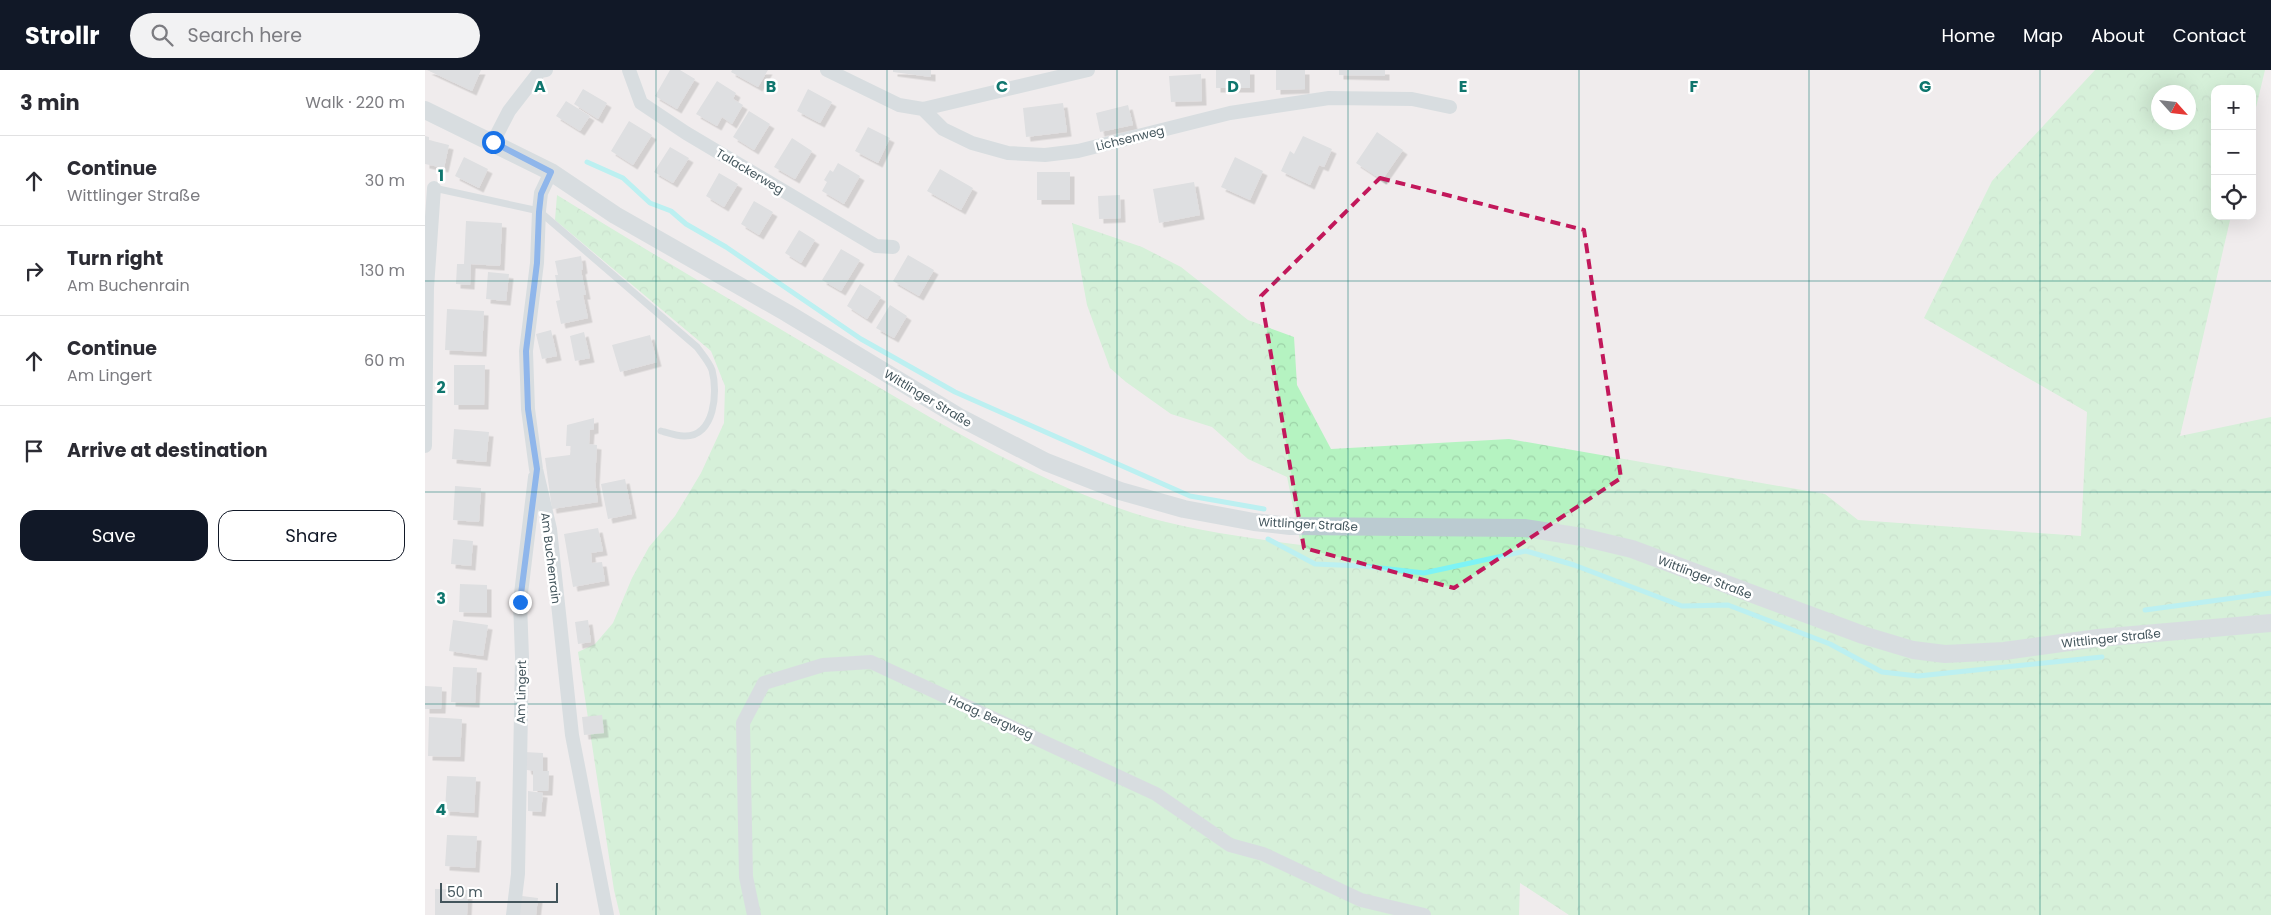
<!DOCTYPE html>
<meta charset="utf-8">
<style>
body{margin:0;font-family:Poppins,sans-serif;background:#f2f2f3;color:#2b2b33}
.controls{position:absolute;right:15px;top:15px;display:grid;overflow:hidden;border-radius:10px;box-shadow:0 5px 20px #0002}
.controls button{width:45px;height:45px;display:grid;place-items:center;padding:0;border:0;border-bottom:1px solid #e1e1e2;background:#fff;color:#2b2b33;font:25px sans-serif}
.compass{position:absolute;left:1726px;top:15px;width:45px;height:45px;border-radius:50%;background:#fff;box-shadow:0 5px 20px #0002;rotate:117deg}
.scale{position:absolute;left:15px;bottom:12px;width:118px;box-sizing:border-box;padding-left:5px;border:2px solid #43555c;border-top:0;font-size:14px;line-height:18px;white-space:nowrap;color:#43555c;-webkit-text-stroke:4px #fff;paint-order:stroke}
.stop{position:absolute;width:15px;height:15px;margin:-11px;border:4px solid #1a73e8;border-radius:50%;background:#fff}
.stop.end{background:#1a73e8;border-color:#fff;box-shadow:0 1px 5px #0008}
.list{margin:0;padding:0;list-style:none}
h2{display:flex;justify-content:space-between;align-items:center;height:65px;margin:0;padding:0 20px;font-size:21px}
h2 small{font-size:16px;font-weight:400;color:#7c7c81}
.list li{display:grid;grid-template-columns:32px 1fr auto;gap:15px;align-items:center;box-sizing:border-box;height:90px;padding:0 20px;border-top:1px solid #e1e1e2}
.list b{display:block;font-size:19px;white-space:nowrap}
.list p{margin:0;font-size:16px;white-space:nowrap;color:#7c7c81}
.list em{font-size:16px;font-style:normal;color:#7c7c81}
.actions{display:flex;gap:10px;padding:15px 20px}
.actions a{flex:1;padding:11px 0;border:1px solid #111827;border-radius:15px;text-align:center;font-size:18px;color:#111827}
.actions .main{background:#111827;color:#fff}
.icon{flex:none;width:28px;height:28px;fill:none;stroke:currentColor;stroke-width:2;stroke-linecap:round;stroke-linejoin:round}
.map{position:relative;flex:none;width:1846px;height:845px;overflow:hidden}
header{display:flex;align-items:center;gap:30px;box-sizing:border-box;height:70px;padding:0 25px;background:#111827;color:#fff}
header strong{font-size:24px}
nav{display:flex;gap:28px;margin-inline-start:auto;font-size:18px}
.search{width:350px;height:45px;background:#f2f2f3;display:flex;align-items:center;gap:12px;box-sizing:border-box;padding:0 18px;border-radius:28px;color:#7c7c81;font-size:19px}
main{display:flex}
aside{flex:1;background:#fff}
.map>svg:first-child{display:block}
</style>
<header>
<strong>Strollr</strong>
<div class="search"><svg class="icon" aria-label="search" viewBox="0 0 24 24"><circle cx="10" cy="10" r="6"/><path d="M15 15l6 6"/></svg>Search here</div>
<nav><a>Home</a><a>Map</a><a>About</a><a>Contact</a></nav>
</header>
<main>
<aside>
<h2>3 min<small>Walk · 220 m</small></h2>
<ul class="list">
<li><svg class="icon" aria-label="ahead" viewBox="0 0 24 24"><path d="M12 20V5M6 11l6-6 6 6"/></svg><div><b>Continue</b><p>Wittlinger Straße</p></div><em>30 m</em></li>
<li><svg class="icon" aria-label="right" viewBox="0 0 24 24"><path d="M7 20v-9h11M14 6l5 5-5 5"/></svg><div><b>Turn right</b><p>Am Buchenrain</p></div><em>130 m</em></li>
<li><svg class="icon" aria-label="ahead" viewBox="0 0 24 24"><path d="M12 20V5M6 11l6-6 6 6"/></svg><div><b>Continue</b><p>Am Lingert</p></div><em>60 m</em></li>
<li><svg class="icon" aria-label="arrive" viewBox="0 0 24 24"><path d="M6 21V4h12l-3 4 3 4H6"/></svg><div><b>Arrive at destination</b></div></li>
</ul>
<div class="actions"><a class="main">Save</a><a>Share</a></div>
</aside>
<div class="map">
<svg width="1846" height="845" viewBox="0 0 1846 845">
<defs>
<pattern id="forest-crowns" width="20" height="18" patternUnits="userSpaceOnUse" patternTransform="scale(1.25)"><rect width="20" height="18" fill="#b5f3c1"/><path d="M2 6a3 3 0 1 1 6 0M12 15a3 3 0 1 1 6 0" fill="none" stroke="#9dd2a8"/></pattern>
<filter id="shadow"><feDropShadow dx="4.5" dy="4.5" stdDeviation="0" flood-color="#0004"/></filter>
</defs>
<rect width="100%" height="100%" fill="#f0eced"/>
<path fill="url(#forest-crowns)" fill-rule="evenodd" d="M1670 0H1840L1827 54V19H1790V146H1806L1755 366 1846 347V845H1144L1095 813 1094 845H195L189 820 153 582 170 574 188 553 207 508 224 477 250 446 276 403 299 353 300 316 286 281 130 150 132 125C227 184 323 240 418 296 511 351 605 409 708 443 762 460 820 467 876 475L862 407 823 389 787 357 746 344 701 312 685 298 662 235 647 153 717 177 756 197 823 250 869 267 872 315 906 379 1084 369 1400 424 1433 450 1656 466 1662 342 1499 248 1567 111ZM1734 22H1764V52H1734Z"/>
<g fill="none" stroke-linecap="round" stroke-linejoin="round">
<path stroke="#7df3f5" stroke-width="5" d="M162 92 198 108 225 133 246 141 261 154 301 177 436 269 530 322 765 426 839 439
M843 469 890 494 938 496 999 503 1101 481 1149 495 1257 536 1303 535 1405 574 1457 602 1493 606 1677 587
M1720 540 1846 523"/>
</g>
<path fill="#c8ced2" filter="url(#shadow)" d="M2 0H56L47 21Z
M245 0H255L270 9 252 39 230 26Z
M307 0H343L333 17 306 2Z
M468 0H506V7L468 2Z
M791 0H825V18H791Z
M851 0H880V19L851 20Z
M914 0H960V6L914 5Z
M776 4 777 31 746 32 744 6Z
M292 11 311 23 308 29 318 35 307 54 297 47 292 56 271 44Z
M158 19 182 33 173 49 149 34Z
M383 19 407 32 395 53 372 41Z
M141 31 165 46 155 61 131 46Z
M638 33 642 62 601 67 598 38Z
M703 35 708 55 675 62 671 43Z
M324 41 345 54 329 80 308 67Z
M204 51 227 65 208 95 186 81Z
M443 57 465 68 453 93 430 81Z
M952 62 978 80 957 110 931 93Z
M0 66 4 67V70L24 75 19 98 0 94Z
M878 66 907 79 899 97 894 95 885 115 856 101 865 81 869 84Z
M367 68 387 81 370 109 349 97Z
M245 77 264 88 248 113 229 102Z
M39 87 63 99 54 118 30 106Z
M810 87 838 101 825 130 796 117Z
M413 93 435 106 419 134 397 121 402 112 399 110 405 100 408 102Z
M515 99 548 118 536 140 502 121Z
M612 102H645V130H612Z
M294 103 313 114 299 137 281 126Z
M769 112 775 145 734 153 728 119Z
M695 125 696 148 674 149 673 126Z
M329 131 348 142 334 165 316 154Z
M41 151 77 153 75 196 46 194 45 215 31 214 32 194H39Z
M374 160 390 170 376 193 360 183Z
M416 179 435 190 416 221 397 210Z
M483 185 509 200 494 226 468 211Z
M156 186 158 199 156 200 161 225H158L163 248 136 254 131 231 135 230 130 205H133L130 191Z
M63 202 84 204 81 231 61 229Z
M435 214 456 227 442 249 422 236Z
M465 235 482 246 469 268 451 258Z
M22 239 59 241 57 282 20 280Z
M126 260 132 286 117 289 111 264Z
M159 262 165 288 150 291 145 266Z
M225 265 232 292 195 302 187 275Z
M29 295H60L59 335H29Z
M169 348V359L165 360 164 374 172 375 170 411 173 432 127 439 120 388 145 385 146 376H141L142 355Z
M29 359 64 362 61 392 27 389Z
M200 409 207 444 183 449 176 414Z
M30 416 56 418 54 452 28 450Z
M173 458 178 481 166 483 167 493 177 492 180 511 148 517 139 464Z
M28 469 48 471 46 496 26 494Z
M35 514 62 515V543L34 542Z
M28 550 63 555 58 586 24 581Z
M163 550 166 572 153 574 150 552Z
M28 597 52 598 50 633 26 632Z
M0 616 17 617 16 639H0Z
M177 645 179 663 159 665 157 647Z
M4 647 37 649 35 687 3 686Z
M99 682 118 683V701H124L123 721H108V701L102 700Z
M22 706 51 707 49 743 20 741Z
M103 721 118 723 116 742 103 741Z
M22 765 52 766 50 798 20 796Z
M10 819 43 820 42 845H10Z
M97 826 113 828 111 845H94Z"/>
<g fill="none" stroke-linecap="round" stroke-linejoin="round">
<path stroke="#bbcbd1" stroke-width="7" d="M9 118 114 141 272 277C277 284 284 292 287 300 293 322 290 367 259 366 252 366 243 363 236 361"/>
<path stroke="#bbcbd1" stroke-width="14" d="M204 0 216 33 261 63 451 176 468 177
M402 0 474 35 498 39 518 59 547 73 583 83 620 85 653 81 805 43 904 28 987 29 1025 37
M498 39 663 0
M68 72 84 41 115 1 121 0
M126 102 116 123 114 141 112 193 101 281 103 339 111 399 125 459 147 665 182 845
M0 376 2 218 9 118
M88 845 93 804 97 587 95 532 110 407
M329 845 321 807 318 653 339 613 398 595 446 592 731 724 805 775 838 784 936 830 999 845"/>
<path stroke="#bbcbd1" stroke-width="18" d="M0 40 126 102 190 145 362 243 534 347 621 392 695 421 759 439 829 452 865 456 1099 458 1157 467 1207 479 1438 565 1488 580 1520 584 1579 581 1673 568 1846 553"/>
</g>
<g fill="none" stroke-linecap="round" stroke-linejoin="round">
<path stroke="#1a73e8" stroke-width="6" d="M68 72 126 102 116 124 114 142 112 193 101 281 103 339 112 399 95 532"/>
</g>
<path d="M0 0H1846V845H0ZM955 108 1159 160 1196 408 1029 518 879 478 836 226Z" fill="#f0eced" fill-opacity=".55" fill-rule="evenodd"/>
<path fill="none" stroke="#c2185b" stroke-width="4" stroke-dasharray="10 6" stroke-linejoin="round" d="M955 108 1159 160 1196 408 1029 518 879 478 836 226Z"/>
<path fill="none" stroke="#0f766e" stroke-width="1" stroke-opacity="0.55" d="M231 0V845M462 0V845M692 0V845M923 0V845M1154 0V845M1384 0V845M1615 0V845M0 211H1846M0 422H1846M0 634H1846"/>
<g text-anchor="middle" dominant-baseline="central" stroke-width="5" stroke-linejoin="round" paint-order="stroke">
<g font-size="12" fill="#43555c" stroke="#fff">
<text transform="translate(705 68) rotate(-14)">Lichsenweg</text>
<text transform="translate(325 101) rotate(31)">Talackerweg</text>
<text transform="translate(503 328) rotate(31)">Wittlinger Straße</text>
<text transform="translate(883 454) rotate(3)">Wittlinger Straße</text>
<text transform="translate(126 488) rotate(83)">Am Buchenrain</text>
<text transform="translate(1280 507) rotate(21)">Wittlinger Straße</text>
<text transform="translate(1686 568) rotate(-6)">Wittlinger Straße</text>
<text transform="translate(96 622) rotate(-89)">Am Lingert</text>
<text transform="translate(566 647) rotate(24)">Haag. Bergweg</text>
</g>
</g>
<g font-size="16" text-anchor="middle" font-weight="bold" fill="#0f766e" stroke="#fff" stroke-width="5" stroke-linejoin="round" paint-order="stroke">
<text x="115" y="22">A</text>
<text x="346" y="22">B</text>
<text x="577" y="22">C</text>
<text x="808" y="22">D</text>
<text x="1038" y="22">E</text>
<text x="1269" y="22">F</text>
<text x="1500" y="22">G</text>
<text x="16" y="111">1</text>
<text x="16" y="323">2</text>
<text x="16" y="534">3</text>
<text x="16" y="745">4</text>
</g>
</svg>
<div class="controls">
<button>+</button>
<button>−</button>
<button><svg class="icon" aria-label="locate" viewBox="0 0 24 24"><circle cx="12" cy="12" r="6"/><path d="M12 2v4M12 18v4M2 12h4M18 12h4"/></svg></button>
</div>
<svg class="compass" viewBox="-18 -18 36 36"><path d="M0-13l5 13h-10z" fill="#e53935"/><path d="M0 13l5-13h-10z" fill="#7c7c81"/></svg>
<div class="scale">50 m</div>
<div class="stop" style="left:68px;top:72px"></div>
<div class="stop end" style="left:95px;top:532px"></div>
</div>
</main>
